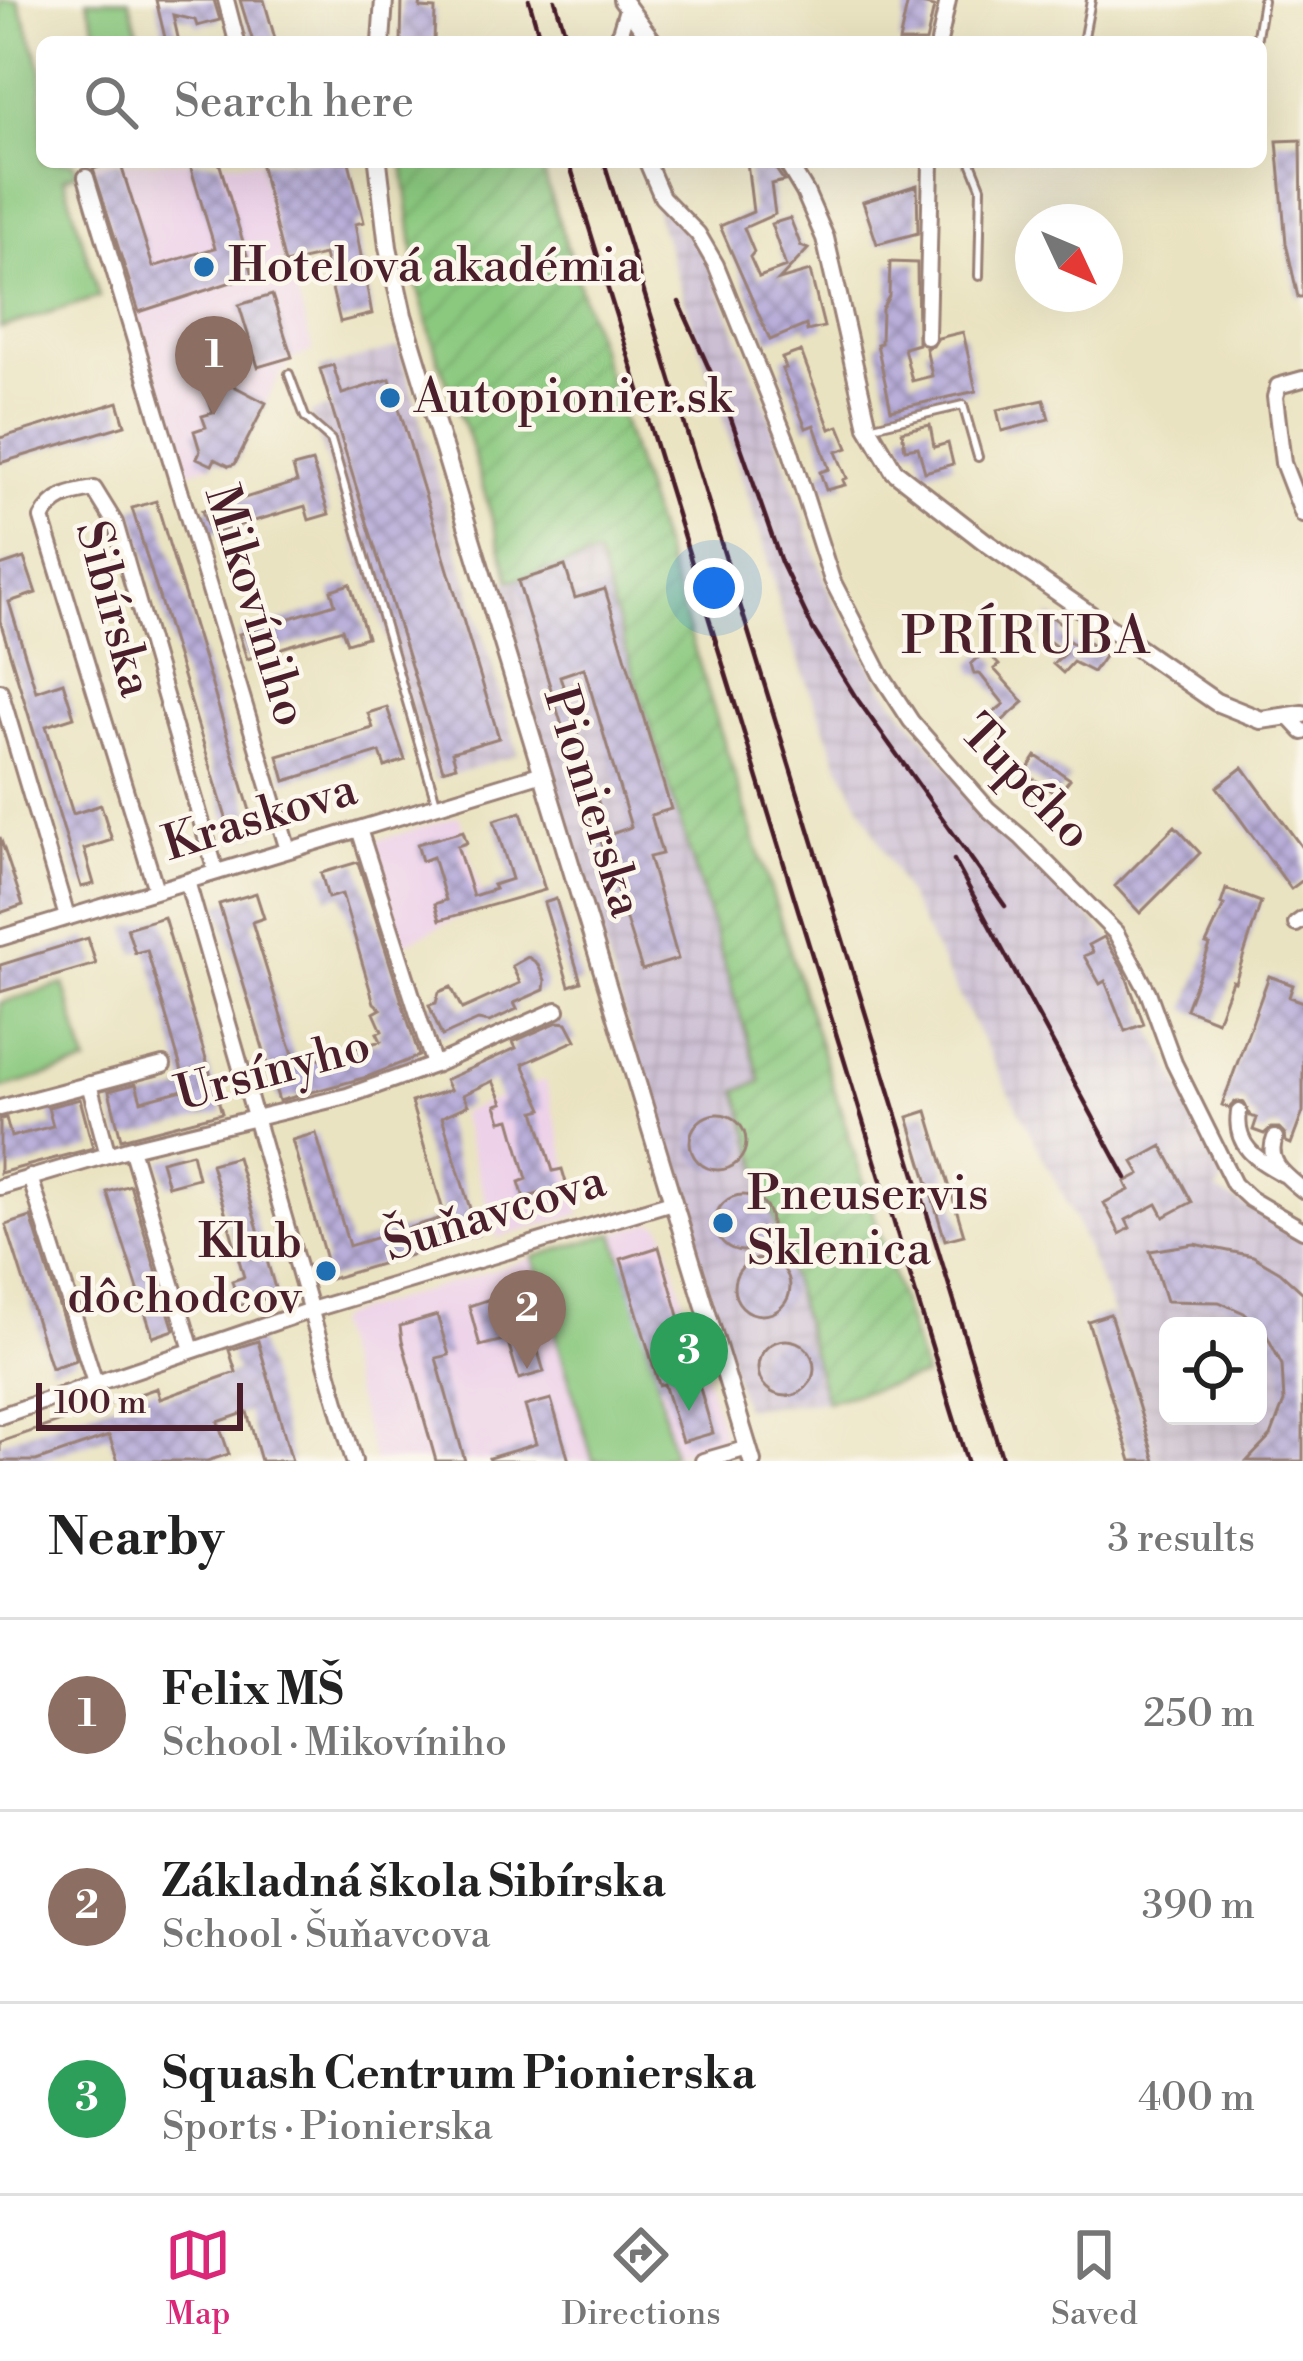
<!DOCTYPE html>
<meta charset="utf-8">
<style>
body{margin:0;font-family:"Libre Bodoni",serif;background:#f6f6f6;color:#222}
.controls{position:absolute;right:36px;bottom:36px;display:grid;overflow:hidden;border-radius:18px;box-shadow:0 12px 48px #0002}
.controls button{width:108px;height:108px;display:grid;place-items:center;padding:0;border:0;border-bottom:3px solid #e0e0e0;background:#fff;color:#222;font:60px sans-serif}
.compass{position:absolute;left:1015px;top:204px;width:108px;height:108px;border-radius:50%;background:#fff;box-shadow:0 12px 48px #0002;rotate:134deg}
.scale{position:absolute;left:36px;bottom:30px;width:207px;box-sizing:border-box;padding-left:12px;border:6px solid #4a1f2b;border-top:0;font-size:33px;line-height:42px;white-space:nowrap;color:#4a1f2b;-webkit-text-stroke:9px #fbf7ec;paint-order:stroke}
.you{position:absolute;left:714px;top:588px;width:42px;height:42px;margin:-30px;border:9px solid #fff;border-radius:50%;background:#1a73e8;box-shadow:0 0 0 18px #1a73e833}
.badge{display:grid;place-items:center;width:78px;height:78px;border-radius:50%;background:#db2777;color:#fff;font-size:39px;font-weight:700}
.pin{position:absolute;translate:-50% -99px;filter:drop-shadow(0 3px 6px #0008)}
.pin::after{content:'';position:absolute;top:63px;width:42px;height:36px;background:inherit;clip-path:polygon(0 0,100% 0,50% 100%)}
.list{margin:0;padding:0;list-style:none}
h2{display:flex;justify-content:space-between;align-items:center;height:156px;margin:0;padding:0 48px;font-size:51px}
h2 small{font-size:39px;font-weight:400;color:#767676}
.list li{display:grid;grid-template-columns:78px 1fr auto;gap:36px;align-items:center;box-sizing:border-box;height:192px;padding:0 48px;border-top:3px solid #e0e0e0}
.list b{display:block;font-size:45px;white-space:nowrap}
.list p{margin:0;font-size:39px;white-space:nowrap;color:#767676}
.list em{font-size:39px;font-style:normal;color:#767676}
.icon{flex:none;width:66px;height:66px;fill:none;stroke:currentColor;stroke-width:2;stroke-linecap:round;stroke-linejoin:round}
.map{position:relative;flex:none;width:1303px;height:1461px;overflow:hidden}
.search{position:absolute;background:#fff;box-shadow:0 12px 48px #0002;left:36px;right:36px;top:36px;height:132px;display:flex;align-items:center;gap:30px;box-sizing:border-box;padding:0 42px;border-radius:18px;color:#767676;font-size:45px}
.sheet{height:732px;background:#fff}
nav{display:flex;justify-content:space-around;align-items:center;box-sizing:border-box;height:168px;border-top:3px solid #e0e0e0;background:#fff;font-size:33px;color:#767676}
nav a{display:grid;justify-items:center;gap:6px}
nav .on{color:#db2777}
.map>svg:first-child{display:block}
</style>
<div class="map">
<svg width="1303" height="1461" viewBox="0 0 1303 1461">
<defs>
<pattern id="industrial-grid" width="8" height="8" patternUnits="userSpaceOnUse" patternTransform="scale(3)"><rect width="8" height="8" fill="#ccbfd4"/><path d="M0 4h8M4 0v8" fill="none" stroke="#b1a4b6"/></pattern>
<pattern id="garden-furrows" width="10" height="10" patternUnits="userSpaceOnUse" patternTransform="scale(3)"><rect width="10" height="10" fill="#8bc97f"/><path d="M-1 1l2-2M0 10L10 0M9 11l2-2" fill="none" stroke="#79ac6e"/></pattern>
<pattern id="building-cross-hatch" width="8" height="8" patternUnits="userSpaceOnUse" patternTransform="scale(3)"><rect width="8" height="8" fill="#b9afda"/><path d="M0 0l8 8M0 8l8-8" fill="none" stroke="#988eb1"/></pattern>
</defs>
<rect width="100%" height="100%" fill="#fbf7ec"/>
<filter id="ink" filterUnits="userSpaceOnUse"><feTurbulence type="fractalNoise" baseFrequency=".00833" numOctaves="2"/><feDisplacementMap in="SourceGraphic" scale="24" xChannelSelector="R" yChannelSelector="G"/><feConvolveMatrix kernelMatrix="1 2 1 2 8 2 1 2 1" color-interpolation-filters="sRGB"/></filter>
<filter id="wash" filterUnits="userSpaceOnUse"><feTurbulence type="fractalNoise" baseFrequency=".004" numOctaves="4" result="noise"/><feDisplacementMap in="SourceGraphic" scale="48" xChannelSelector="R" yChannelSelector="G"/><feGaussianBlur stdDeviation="2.7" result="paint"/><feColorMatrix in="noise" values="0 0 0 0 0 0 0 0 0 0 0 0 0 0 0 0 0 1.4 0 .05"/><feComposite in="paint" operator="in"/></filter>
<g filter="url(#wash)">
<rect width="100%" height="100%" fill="#eae3c1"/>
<path fill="#edd1e9" d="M91 162H259L283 264 292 275 313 351 286 362 288 369 282 371 235 464 229 466 215 460 212 465 185 472Z
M459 816 484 906 403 944 373 842Z
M545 1080 581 1214 497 1238 460 1113Z
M652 1222 660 1224 664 1231 724 1438 654 1461H374L334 1324 339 1317Z"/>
<path fill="url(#industrial-grid)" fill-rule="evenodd" d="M652 199 688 232 709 264 767 410 830 595 882 686 993 823 1041 866 1121 951 1153 1032 1225 1177 1216 1191 1303 1236V1461H1157L1113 1314 1074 1217 839 764 783 620 767 555ZM1168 1326H1258V1416H1168Z
M399 347 518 754 435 780 310 413 344 402 333 366Z
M596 555 761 1083 738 1091 826 1401 744 1408 495 586Z"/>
<path fill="#8bc97f" stroke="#6a7455" stroke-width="3" d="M0 0H18L42 70V162H73L77 173 64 178 99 297 0 328Z
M87 0H129L139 34 100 42Z
M64 984 87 1064 0 1089V1003Z
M614 1233 652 1356 673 1455 654 1461H593L533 1257Z"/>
<path fill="url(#garden-furrows)" stroke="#6a7455" stroke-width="3" d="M403 162H540L925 1376 826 1401 737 1090 761 1082 597 556 510 581 468 436 438 360 418 289Z"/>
<g id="blocks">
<path fill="url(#building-cross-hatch)" d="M156 0H214L220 20 197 26 195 20 173 15 179 42H166Z
M240 0H264L276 42H253Z
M402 0 421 1 420 8 435 9 434 42H401Z
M908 1 934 7 926 42H899Z
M1301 140 1303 297H1298L1286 243 1277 141Z
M114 162H120L153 267 215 248 189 162H219L253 275 139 312 93 169Z
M260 162H349L364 222 355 224 372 314 340 322 324 255 285 264Z
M747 162H771L784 181 771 184 775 214 744 228 754 252 750 257 759 277 786 267 771 224 790 218 801 246 808 249 779 280 810 271 824 327 807 331 806 325 770 340 720 226 753 212Z
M917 185 918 233 877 244 863 202Z
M890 262 917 263 918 344 904 348 912 381 932 376 926 348 933 346 938 338 963 332 976 391 891 410 877 344 881 343 882 309 889 296Z
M272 295 292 357 258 367 239 305Z
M801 351 830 429 839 426 848 448 836 452 847 478 843 480 845 485 826 490 820 472 829 469 814 425 806 428 782 369 786 368 782 358Z
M333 365 342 394 390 379 499 738 452 752 456 766 443 770 320 369Z
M228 383 266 403 235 464 229 466 215 459 212 465 197 458 200 451 194 431 206 427 202 416 213 413 209 401 220 398 217 387Z
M1044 400 1049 419 1002 431 997 410Z
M118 402 125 425 0 463V438Z
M930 425 934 447 948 443 953 464 925 472 918 447 905 449 902 431Z
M312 462 329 514 309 520 305 506 210 534 202 511 297 482 293 467Z
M156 501 257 834 233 841 132 508Z
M24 558 36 593 9 602 36 691 63 682 74 717 46 726 73 814 101 805 112 840 84 849 94 884 81 887 0 621V566Z
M565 566 575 598 605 589 671 809 651 815 662 854 649 857 678 959 642 970 600 838 631 827 584 668 560 676 606 828 594 831 518 581Z
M350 584 367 637 347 643 342 629 247 659 239 634 335 604 331 590Z
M1051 616 1066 627 1060 635 1083 650 1088 642 1105 655 1093 672 1073 662 1063 673 1053 664 1065 653 1042 636Z
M986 651 999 665 994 669 1024 702 1001 722 993 713 1004 704 980 674H974L971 664Z
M387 707 405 760 385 767 380 752 285 781 278 756 373 728 368 713Z
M1036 756 1070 779 1057 795 1025 773Z
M1243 767 1303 849V880L1291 889 1217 787Z
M521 812 545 890 440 920 435 904 446 900 433 857 422 861 417 844 463 831 467 843 457 846 473 896 495 889 493 885 512 879 494 820Z
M1175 826 1200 853 1140 913 1115 886Z
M0 837 23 905 0 913Z
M358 862 419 1056 367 1077 279 1101 219 904 256 893 264 918 252 922 287 1036 294 1057 299 1055 301 1064 381 1041 377 1033 382 1031 374 1013 381 1009 374 1003 342 894 328 898 321 873Z
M1226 889 1261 902 1235 982 1232 981 1217 1021 1186 1009 1210 945 1206 944 1224 905 1221 904Z
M556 899 581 982 569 986 544 903Z
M164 917 222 1113 121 1139 109 1091 136 1084 141 1101 187 1089 147 950 135 953 127 928Z
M1104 937 1124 971 1144 1024 1125 1031 1105 981 1100 984 1084 956 1093 952 1089 945Z
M88 938 96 964 0 992V965Z
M528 957 537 963 545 980 544 990 514 1003 517 1009 489 1022 478 1020 442 1036 429 1005 436 1003 439 992 451 987 462 1009 520 983 512 966Z
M1269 976 1293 985 1289 997 1303 1002V1112L1291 1144 1286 1142 1285 1134 1279 1128H1271L1264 1134 1253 1130 1257 1118 1250 1116 1244 1102H1235L1229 1108 1222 1105Z
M558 1022 567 1023 576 1040 523 1064 543 1109 535 1111 553 1171 562 1169 567 1186 524 1198 519 1182 527 1179 510 1119 501 1121 496 1105 503 1103 493 1081 463 1095 468 1105 442 1117 478 1235 327 1280 322 1264 327 1263 292 1140 316 1133 349 1246 445 1217 411 1102 450 1090 445 1080 516 1048 513 1042Z
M80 1099 93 1148 0 1173V1119L6 1118 11 1137 53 1126 48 1107Z
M927 1111 964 1235 945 1240 908 1117Z
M690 1142a28 28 0 1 1 56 0a28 28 0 1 1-56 0Z
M1162 1146 1192 1202 1164 1217 1157 1204 1126 1220 1130 1228 1120 1234 1104 1203 1129 1190 1125 1182 1140 1174 1133 1162Z
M192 1153 198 1178 168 1186 161 1161Z
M237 1157 277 1295 239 1306 232 1281 244 1277 211 1164Z
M130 1185 174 1330 153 1337 107 1192Z
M715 1223a28 28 0 1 1 56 0a28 28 0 1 1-56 0Z
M31 1217 76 1360 51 1368 6 1225Z
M1194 1244 1253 1256 1280 1272 1303 1293V1461H1247L1271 1436 1284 1402 1282 1365 1265 1332 1244 1313 1219 1302 1166 1301 1150 1251Z
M659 1247 713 1433 682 1442 664 1384 659 1385 621 1259Z
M734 1287a28 28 0 1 1 56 0a28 28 0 1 1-56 0Z
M520 1289 544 1372 519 1379 507 1339 480 1346 469 1306Z
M1110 1314 1124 1358 1155 1461H1131L1088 1321Z
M437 1315 449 1355 436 1358 465 1461H436L402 1341 400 1326Z
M758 1368a28 28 0 1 1 56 0a28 28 0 1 1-56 0Z
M258 1341 292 1461H261L247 1412 218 1422 229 1454 207 1461H118L109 1436 36 1461H0V1442L157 1388 160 1399 236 1372 229 1350Z
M551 1399 569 1461H490L489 1458 536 1444 525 1406Z"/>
</g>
</g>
<g filter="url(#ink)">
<use href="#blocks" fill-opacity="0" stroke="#9a8176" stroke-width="3"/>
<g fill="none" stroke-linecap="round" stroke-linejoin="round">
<defs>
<path id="service" d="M1083 42 1091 0
M1256 42 1263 0
M971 162 981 187 979 276
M1105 162H1112
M289 374 305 417 331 440 436 802
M873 426 963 405 978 457"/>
<path id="minor" d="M226 0 237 42
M617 42 627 9
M939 42 948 0
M647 162 662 197 698 234 716 265 789 446 832 580 881 675 911 721 988 809 1022 838 1116 933 1148 992 1174 1063 1234 1184 1250 1199 1303 1230
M86 177 288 850
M927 337 931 162
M1303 379 1278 386 1275 397 1283 463 1303 515
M0 691 67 917
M1290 718 1303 732
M359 829 434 1065
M187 881 354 1461
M156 890 42 518C54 496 70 493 94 489L115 523 216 872
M1296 924 1303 919
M0 938 543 773
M89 1084 108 1155
M0 1108 163 1065
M1239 1112C1234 1146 1256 1159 1283 1174
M1275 1138C1265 1162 1286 1176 1303 1190
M131 1148 192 1350
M30 1177 95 1383
M0 1187 131 1148 347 1096 434 1065 557 1010
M0 1416 311 1310 672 1202
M703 1461 748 1448"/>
<path id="tertiary" d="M622 0 653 42
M381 42 384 0
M378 162 388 247 403 315 752 1461
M787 162 805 192 825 238 868 427 894 471 984 541 1216 702 1261 720 1303 714"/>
</defs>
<use href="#service" stroke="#9a8176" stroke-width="12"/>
<use href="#minor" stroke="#9a8176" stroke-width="20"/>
<use href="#tertiary" stroke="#9a8176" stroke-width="22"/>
<use href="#service" stroke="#fff" stroke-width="6"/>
<use href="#minor" stroke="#fff" stroke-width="14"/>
<use href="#tertiary" stroke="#fff" stroke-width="16"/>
<path stroke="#4a1f2b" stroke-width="4.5" d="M529 0 541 42
M555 0 568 42
M569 162 967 1461
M604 162 1003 1461
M679 302 729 413 781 562 813 629 855 696 1005 906
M954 860 1126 1178"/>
</g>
</g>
<g fill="#1f6fb2" stroke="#fbf7ec" stroke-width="4.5">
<circle cx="204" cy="267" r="12"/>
<circle cx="390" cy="398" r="12"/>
<circle cx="723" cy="1223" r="12"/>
<circle cx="326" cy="1271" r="12"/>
</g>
<g text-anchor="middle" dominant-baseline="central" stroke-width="9" stroke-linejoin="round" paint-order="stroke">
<g font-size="48" fill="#4a1f2b" stroke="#fbf7ec" text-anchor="start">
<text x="228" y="267">Hotelová akadémia</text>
<text x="414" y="398">Autopionier.sk</text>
<text x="747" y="1195">Pneuservis<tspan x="747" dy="55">Sklenica</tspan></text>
<text x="302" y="1243" text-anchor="end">Klub<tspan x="302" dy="55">dôchodcov</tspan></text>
</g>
<g font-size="48" fill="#4a1f2b" stroke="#fbf7ec">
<text transform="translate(255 606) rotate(73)">Mikovíniho</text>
<text transform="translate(113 609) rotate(75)">Sibírska</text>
<text transform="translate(1025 783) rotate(46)">Tupého</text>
<text transform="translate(592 802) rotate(73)">Pionierska</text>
<text transform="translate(260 818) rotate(-17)">Kraskova</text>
<text transform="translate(273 1071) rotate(-15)">Ursínyho</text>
<text transform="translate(495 1214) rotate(-17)">Šuňavcova</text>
</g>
<g font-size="51" letter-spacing="3" fill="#4a1f2b" stroke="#fbf7ec">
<text x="1027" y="638">PRÍRUBA</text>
</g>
</g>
</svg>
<div class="controls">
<button><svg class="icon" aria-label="locate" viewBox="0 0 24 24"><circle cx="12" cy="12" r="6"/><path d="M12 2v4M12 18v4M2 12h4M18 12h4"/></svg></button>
</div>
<svg class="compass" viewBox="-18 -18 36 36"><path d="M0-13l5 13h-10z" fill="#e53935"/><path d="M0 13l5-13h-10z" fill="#767676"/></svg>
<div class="scale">100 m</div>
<div class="you"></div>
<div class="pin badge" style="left:214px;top:415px;background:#8d6e63">1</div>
<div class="pin badge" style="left:527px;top:1369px;background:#8d6e63">2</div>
<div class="pin badge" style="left:689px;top:1411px;background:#2e9e5b">3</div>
<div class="search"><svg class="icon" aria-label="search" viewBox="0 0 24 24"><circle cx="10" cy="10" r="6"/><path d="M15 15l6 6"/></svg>Search here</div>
</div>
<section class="sheet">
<h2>Nearby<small>3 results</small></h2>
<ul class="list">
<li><span class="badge" style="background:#8d6e63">1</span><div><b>Felix MŠ</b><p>School · Mikovíniho</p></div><em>250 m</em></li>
<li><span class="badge" style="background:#8d6e63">2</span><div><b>Základná škola Sibírska</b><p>School · Šuňavcova</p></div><em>390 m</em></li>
<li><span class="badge" style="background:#2e9e5b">3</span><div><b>Squash Centrum Pionierska</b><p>Sports · Pionierska</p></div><em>400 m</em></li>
</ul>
</section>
<nav>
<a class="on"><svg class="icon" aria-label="map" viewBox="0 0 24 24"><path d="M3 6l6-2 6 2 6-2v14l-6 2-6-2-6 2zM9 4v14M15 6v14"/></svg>Map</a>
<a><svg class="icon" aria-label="directions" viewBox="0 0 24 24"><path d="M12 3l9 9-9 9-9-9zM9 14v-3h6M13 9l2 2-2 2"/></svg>Directions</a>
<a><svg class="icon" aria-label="saved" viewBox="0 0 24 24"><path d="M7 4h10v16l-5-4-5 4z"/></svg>Saved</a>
</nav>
